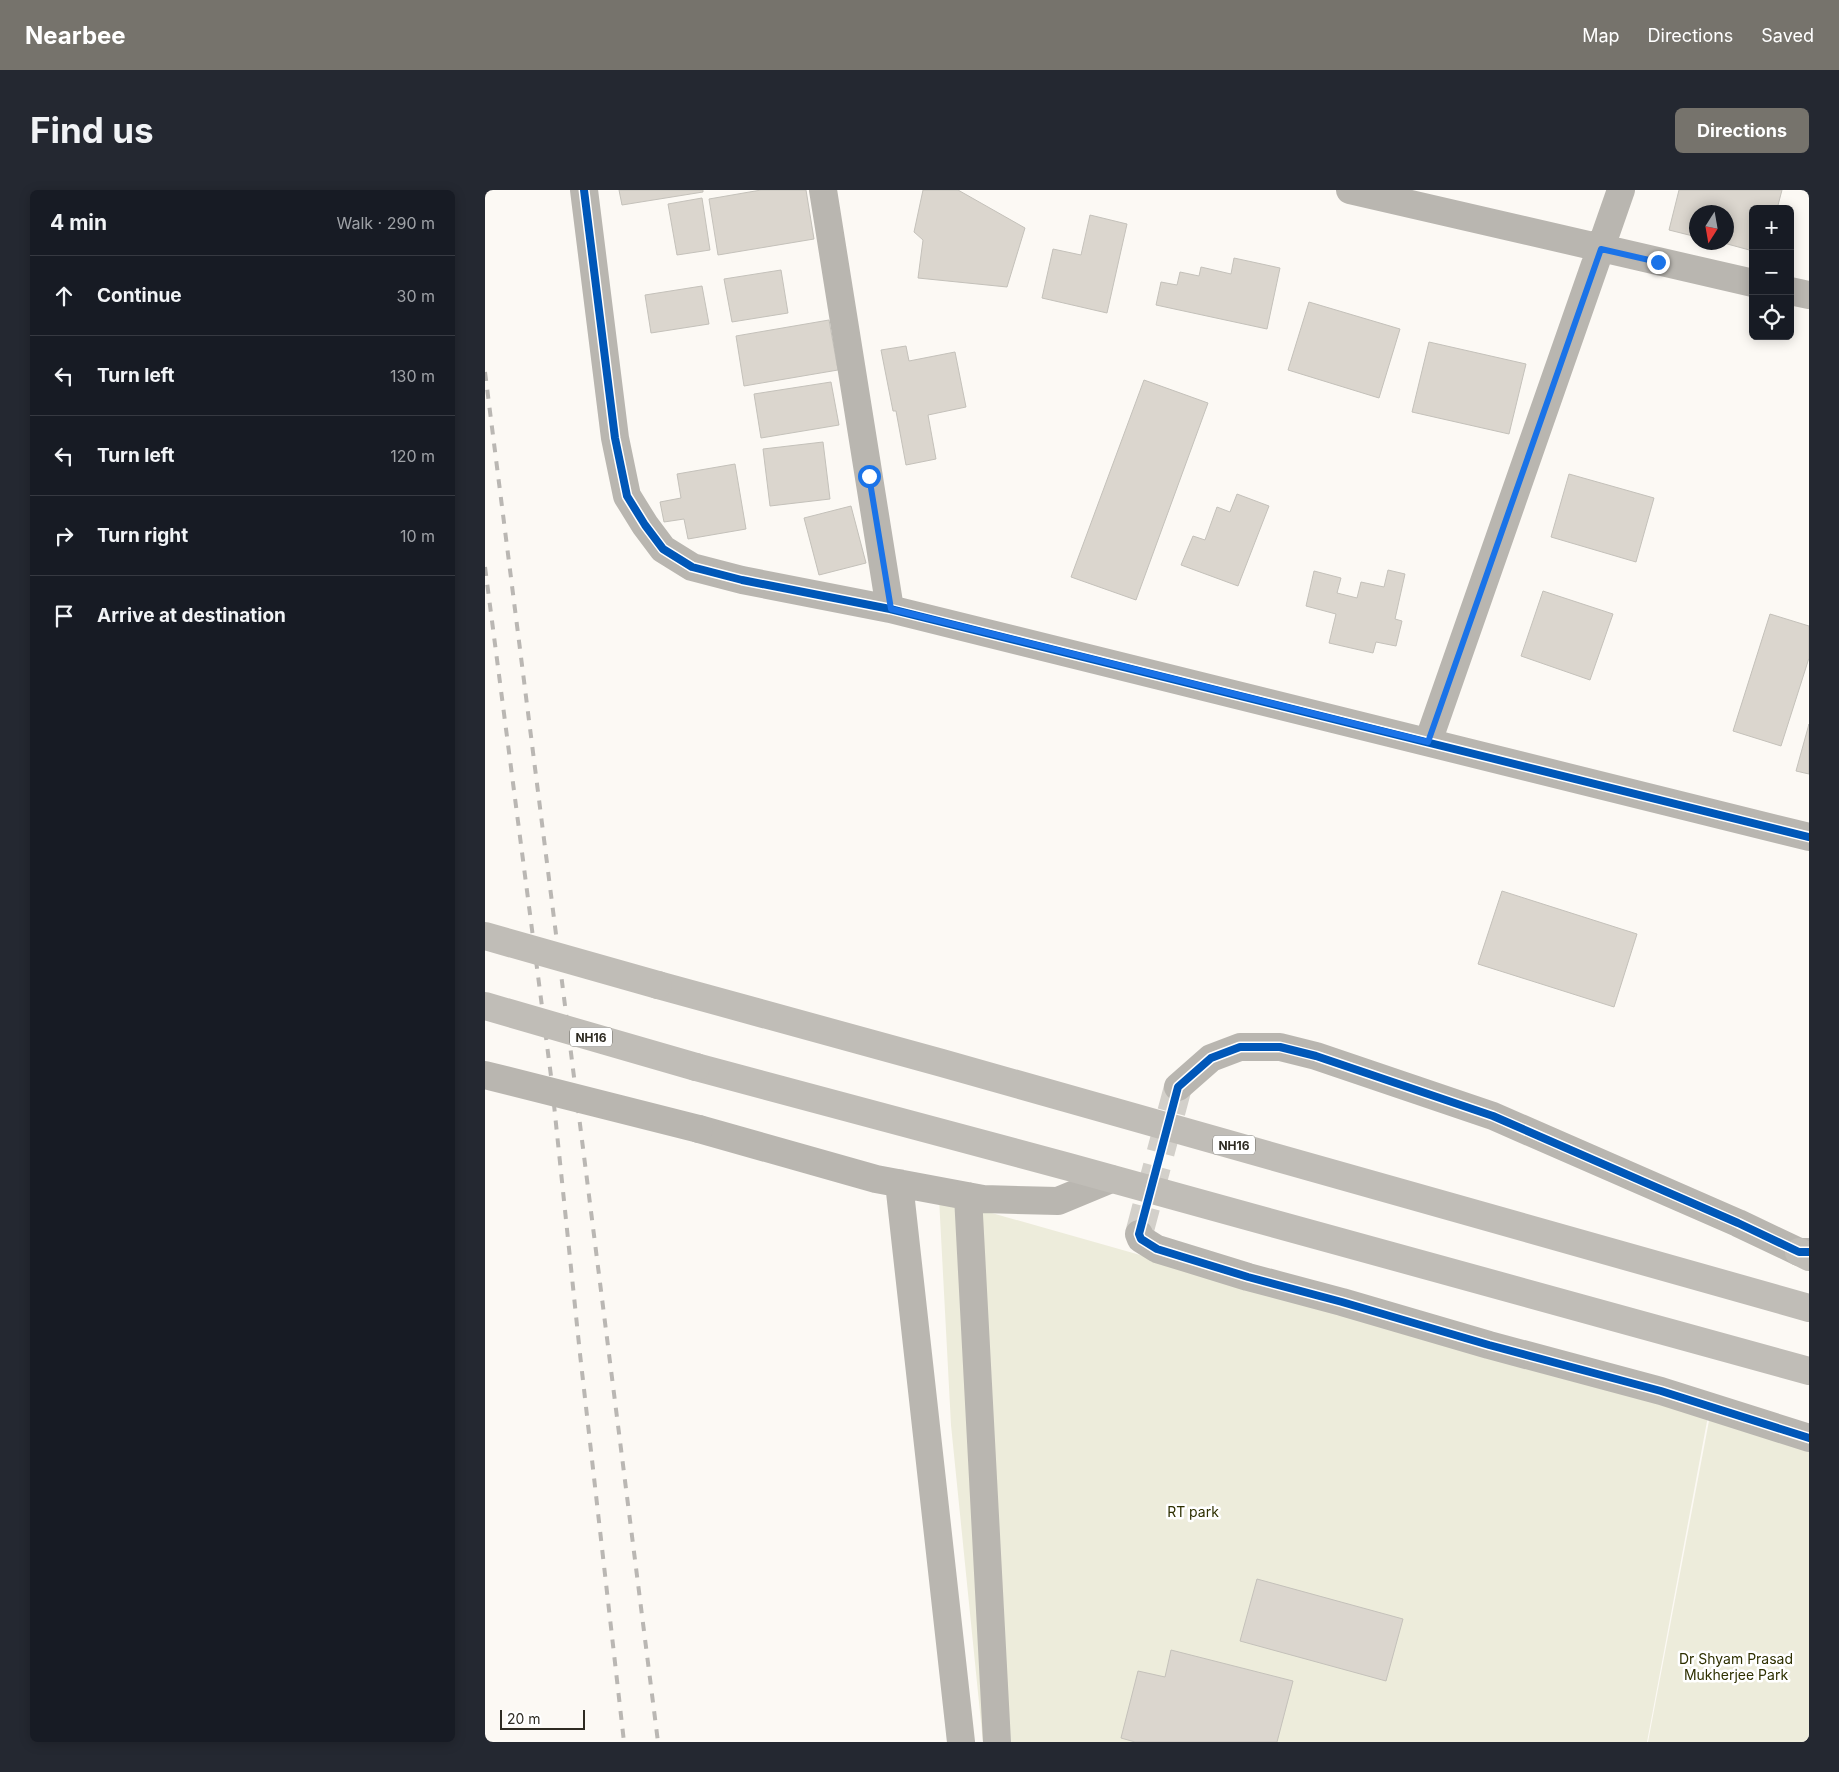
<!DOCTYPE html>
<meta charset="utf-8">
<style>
body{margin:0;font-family:Inter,sans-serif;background:#242831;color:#f1f3f6}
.controls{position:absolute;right:15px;top:15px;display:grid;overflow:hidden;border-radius:8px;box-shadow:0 2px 12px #0003}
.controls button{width:45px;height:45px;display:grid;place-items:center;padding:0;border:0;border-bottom:1px solid #363941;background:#171b24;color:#f1f3f6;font:25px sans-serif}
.compass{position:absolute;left:1204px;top:15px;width:45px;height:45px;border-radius:50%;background:#171b24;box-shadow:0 2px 12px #0003;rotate:191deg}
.scale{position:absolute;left:15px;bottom:12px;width:85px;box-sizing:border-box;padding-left:5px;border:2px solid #2e2b22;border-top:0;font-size:14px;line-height:18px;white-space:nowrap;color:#2e2b22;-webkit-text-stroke:4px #fff;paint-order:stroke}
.stop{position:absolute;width:15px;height:15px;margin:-11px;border:4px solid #1a73e8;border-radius:50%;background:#fff}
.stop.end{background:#1a73e8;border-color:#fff;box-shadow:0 1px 5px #0008}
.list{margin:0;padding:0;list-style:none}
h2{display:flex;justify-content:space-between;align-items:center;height:65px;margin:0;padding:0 20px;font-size:21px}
h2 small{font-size:16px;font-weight:400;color:#9ea1a6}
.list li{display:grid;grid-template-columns:32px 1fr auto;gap:15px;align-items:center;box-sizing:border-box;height:80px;padding:0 20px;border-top:1px solid #363941}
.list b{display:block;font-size:19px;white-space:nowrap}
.list em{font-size:16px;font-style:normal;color:#9ea1a6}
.icon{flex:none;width:28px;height:28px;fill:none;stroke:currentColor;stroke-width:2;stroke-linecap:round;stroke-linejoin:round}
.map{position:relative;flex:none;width:1324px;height:1552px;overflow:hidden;border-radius:8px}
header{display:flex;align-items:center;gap:30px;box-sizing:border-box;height:70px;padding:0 25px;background:#76736c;color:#fff}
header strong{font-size:24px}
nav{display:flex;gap:28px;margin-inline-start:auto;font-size:18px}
.intro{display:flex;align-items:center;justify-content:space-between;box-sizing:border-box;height:120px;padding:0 30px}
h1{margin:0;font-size:35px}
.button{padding:12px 22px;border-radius:8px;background:#76736c;color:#fff;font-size:18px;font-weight:700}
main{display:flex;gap:30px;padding:0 30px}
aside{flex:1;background:#171b24;border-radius:8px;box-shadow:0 2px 12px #0003}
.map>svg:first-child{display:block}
</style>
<header>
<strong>Nearbee</strong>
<nav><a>Map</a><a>Directions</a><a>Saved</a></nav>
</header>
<div class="intro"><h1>Find us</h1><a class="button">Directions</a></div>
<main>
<aside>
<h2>4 min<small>Walk · 290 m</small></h2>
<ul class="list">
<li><svg class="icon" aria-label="ahead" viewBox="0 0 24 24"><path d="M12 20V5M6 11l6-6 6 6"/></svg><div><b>Continue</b></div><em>30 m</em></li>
<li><svg class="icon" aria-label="left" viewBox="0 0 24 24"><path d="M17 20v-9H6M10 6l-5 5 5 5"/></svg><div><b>Turn left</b></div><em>130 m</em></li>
<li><svg class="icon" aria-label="left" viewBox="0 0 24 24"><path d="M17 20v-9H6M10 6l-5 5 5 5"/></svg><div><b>Turn left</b></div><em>120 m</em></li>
<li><svg class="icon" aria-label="right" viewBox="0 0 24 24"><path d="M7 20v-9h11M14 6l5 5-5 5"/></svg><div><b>Turn right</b></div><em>10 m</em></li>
<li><svg class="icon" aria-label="arrive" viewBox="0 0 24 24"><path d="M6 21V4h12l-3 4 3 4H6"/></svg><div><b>Arrive at destination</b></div></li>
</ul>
</aside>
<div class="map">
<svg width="1324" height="1552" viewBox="0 0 1324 1552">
<rect width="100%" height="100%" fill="#fcf9f4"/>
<path fill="#edecdb" d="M454 1008 1223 1226 1162 1552H498L466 1235Z
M1227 1215 1324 1243V1552H1163Z"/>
<path fill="#dbd6ce" stroke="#c4c1ba" d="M134 0H218V2L137 15Z
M276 0H321L329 49 233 65 224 9Z
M438 0H473L540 38 522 97 433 88 438 50 429 42Z
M1194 0H1297L1292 19H1268V61L1235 52H1242V22H1212V47L1184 40Z
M217 8 225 60 192 65 183 14Z
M605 25 642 34 622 123 557 108 568 59 596 65Z
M749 68 795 78 782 139 671 115 676 92 692 95 695 82 714 86 716 77 746 84Z
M296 80 303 123 247 132 239 89Z
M217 96 224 134 166 143 160 105Z
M824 112 915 139 894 208 803 180Z
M344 130 353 180 259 196 251 146Z
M944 152 1041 174 1024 244 927 222Z
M421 156 424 171 470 162 481 217 443 225 451 269 421 275 411 221H408L396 160Z
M659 190 723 213 651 410 586 387Z
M346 192 354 235 276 248 269 204Z
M338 252 345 309 285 316 278 259Z
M250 274 261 339 203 349 199 329 179 332 175 312 196 308 192 284Z
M1084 284 1169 308 1151 372 1066 347Z
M752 304 784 316 753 396 696 375 708 346 720 350 732 317 745 322Z
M366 316 381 373 334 385 319 328Z
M903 380 920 384 910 429 917 431 911 456 891 452 888 463 844 453 851 424 821 416 829 381 856 388 852 403 872 408 876 392 899 397Z
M1058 401 1128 424 1105 490 1036 466Z
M1285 424 1324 436V468L1296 556 1248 541Z
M1324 534V584L1311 581Z
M1017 701 1152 744 1129 817 993 774Z
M772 1389 918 1429 901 1491 755 1451Z
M686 1460 808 1491 792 1552H650L636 1548 653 1481 680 1487Z"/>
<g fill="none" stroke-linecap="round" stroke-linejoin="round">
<path stroke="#d3d0ca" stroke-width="28" stroke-dasharray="28 14" stroke-linecap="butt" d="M654 1044 693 897"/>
<path stroke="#b9b6b0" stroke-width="28" d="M99 0 130 248 142 306 160 335 178 359 207 377 257 390 405 419 1324 647
M338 0 405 419
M865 0 1268 93
M1305 101 1324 105
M943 552 1136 0
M693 897 726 868 755 857H795L831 866 1008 926 1253 1033 1314 1062H1324
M214 939 391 989 498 1009 573 1011 626 989
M414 993 476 1552
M483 1006 512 1552
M654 1044 656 1049 672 1059 763 1087 857 1112 1004 1155 1176 1201 1324 1248"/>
<path stroke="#c0bdb7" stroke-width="28" d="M173 795 457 873 1324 1118
M211 877 584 977 1324 1181
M1314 1062 1324 1067"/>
<path stroke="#bab7b3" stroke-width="4" stroke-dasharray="9 9" stroke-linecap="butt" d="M0 182 173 1552
M0 377 66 886 95 1164 139 1552"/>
<path stroke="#b9b6b0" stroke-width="28" d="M0 885 214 939"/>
<path stroke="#c0bdb7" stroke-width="28" d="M0 746 173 795
M0 816 211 877"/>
<defs>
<path id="cycleway" d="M99 0 130 248 142 306 160 335 178 359 207 377 257 390 405 419 1324 647
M1324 1062H1314L1253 1033 1008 926 831 866 795 857H755L726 868 693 897 654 1044 656 1049 672 1059 763 1087 857 1112 1004 1155 1176 1201 1324 1248"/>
</defs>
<use href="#cycleway" stroke="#fff" stroke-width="11"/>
<use href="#cycleway" stroke="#0057b8" stroke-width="8"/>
</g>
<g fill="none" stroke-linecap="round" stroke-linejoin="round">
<path stroke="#1a73e8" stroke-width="6" d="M384 286 406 419 943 552 1116 59 1173 72"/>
</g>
<g text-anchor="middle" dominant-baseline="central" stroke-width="5" stroke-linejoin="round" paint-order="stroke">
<g fill="#fff" stroke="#6d6b64" stroke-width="1">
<rect x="85" y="837.5" width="42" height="19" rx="4"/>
<rect x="728" y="945.5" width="42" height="19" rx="4"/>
</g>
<g font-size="12" font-weight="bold" fill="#2e2b22">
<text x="106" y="847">NH16</text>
<text x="749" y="955">NH16</text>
</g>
<g font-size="14" fill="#2e3000" stroke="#fff">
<text x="708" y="1321">RT park</text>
<text x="1251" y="1468">Dr Shyam Prasad<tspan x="1251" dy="16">Mukherjee Park</tspan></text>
</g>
</g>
</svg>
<div class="controls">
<button>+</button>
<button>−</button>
<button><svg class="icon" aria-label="locate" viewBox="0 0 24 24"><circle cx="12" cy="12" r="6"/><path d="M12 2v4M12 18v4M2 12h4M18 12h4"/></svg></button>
</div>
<svg class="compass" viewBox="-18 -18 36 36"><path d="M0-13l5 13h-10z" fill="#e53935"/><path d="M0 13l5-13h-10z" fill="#9ea1a6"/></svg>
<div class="scale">20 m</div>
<div class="stop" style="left:384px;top:286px"></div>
<div class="stop end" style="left:1173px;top:72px"></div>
</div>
</main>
